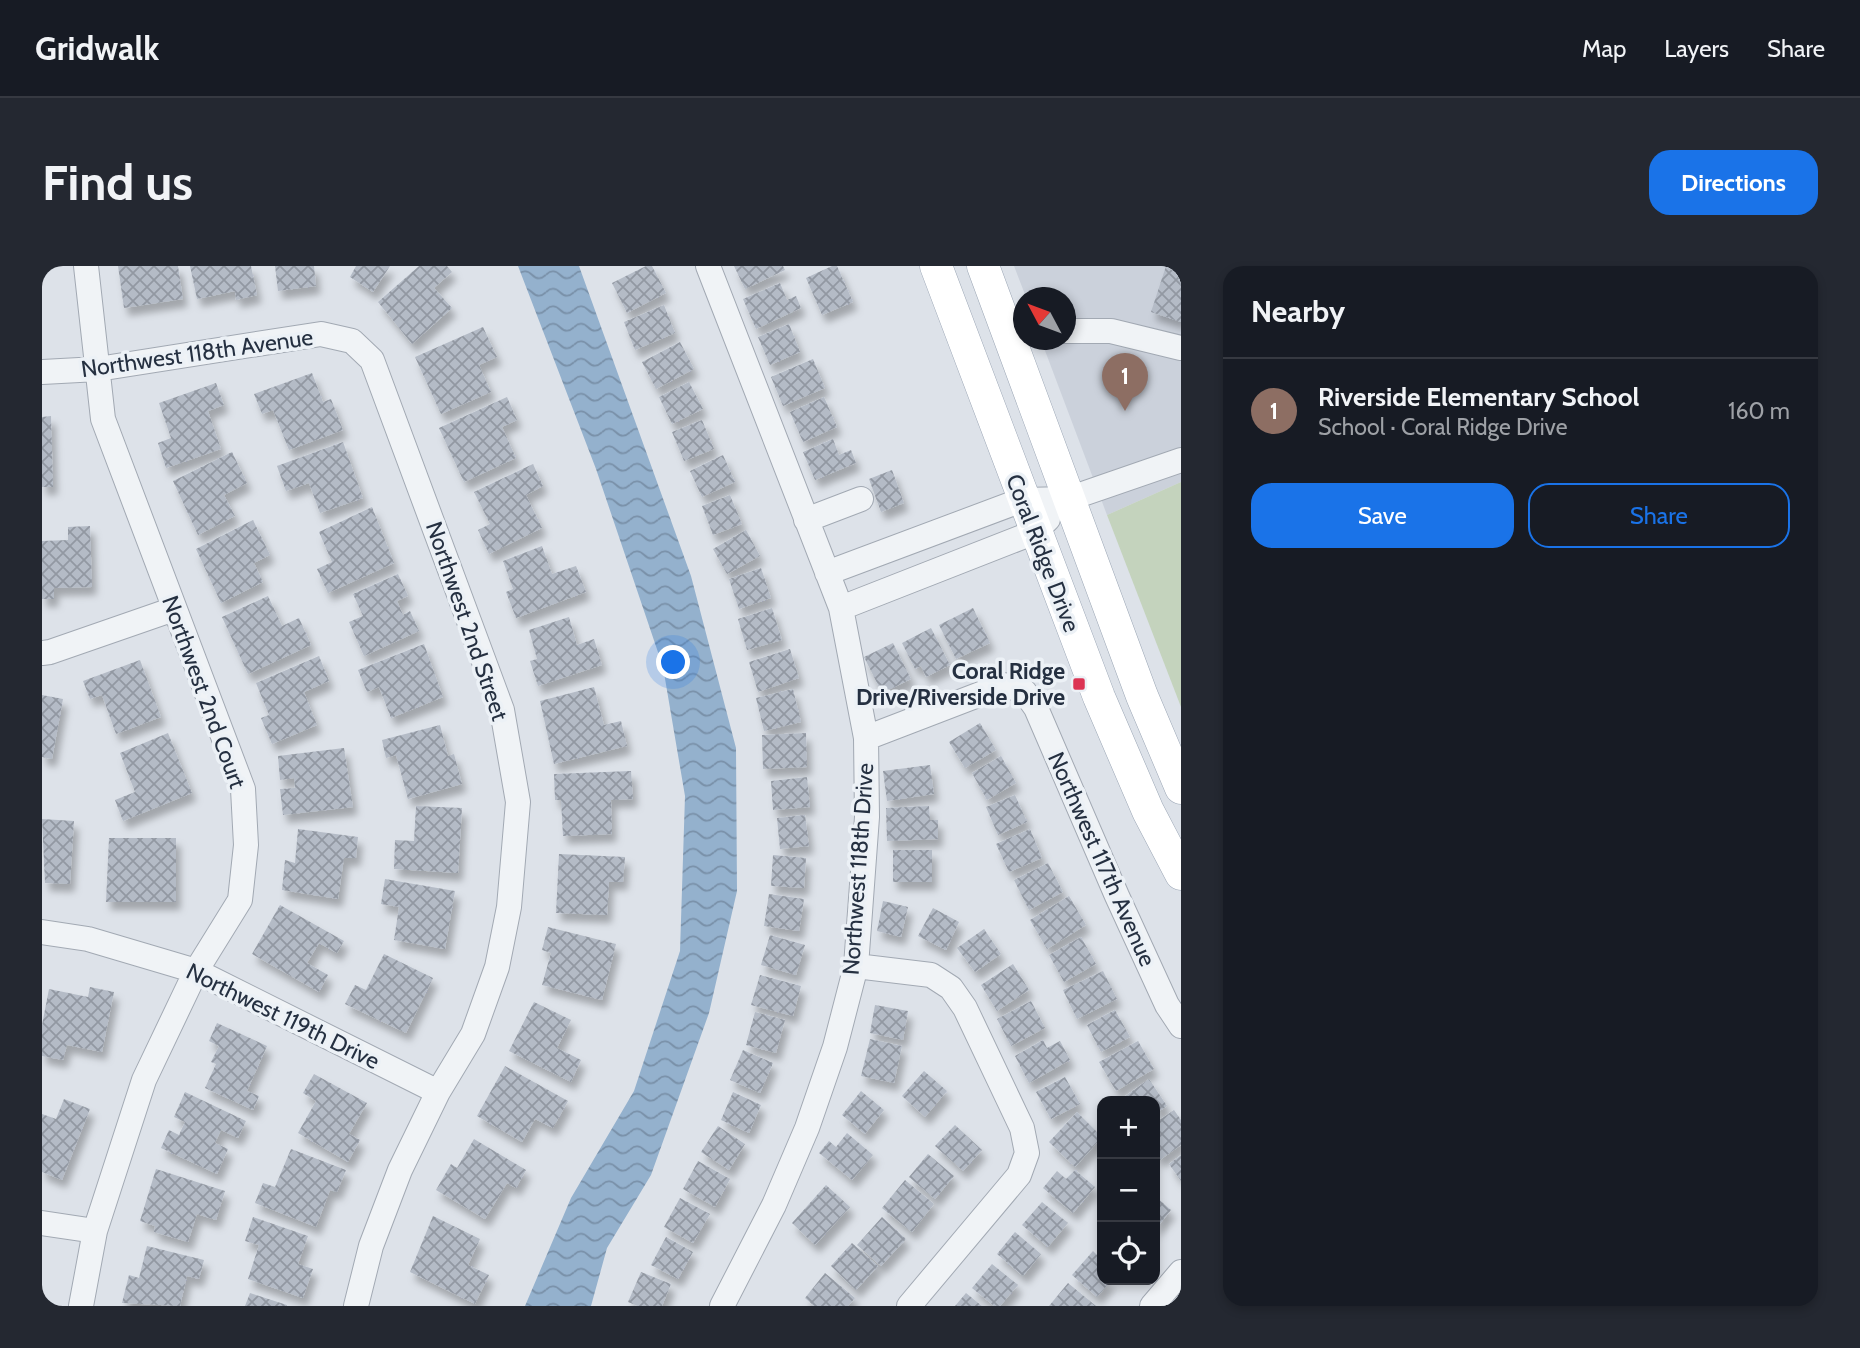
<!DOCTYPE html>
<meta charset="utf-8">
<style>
body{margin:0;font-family:Cabin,sans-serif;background:#242831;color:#f1f3f6}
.controls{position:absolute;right:21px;bottom:21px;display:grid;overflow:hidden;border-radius:14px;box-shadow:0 4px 10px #0003}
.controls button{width:63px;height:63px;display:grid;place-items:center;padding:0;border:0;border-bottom:2px solid #363941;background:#171b24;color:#f1f3f6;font:35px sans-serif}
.compass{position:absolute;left:971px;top:21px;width:63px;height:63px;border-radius:50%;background:#171b24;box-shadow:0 4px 10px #0003;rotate:311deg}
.you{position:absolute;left:632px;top:397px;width:24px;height:24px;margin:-18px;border:5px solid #fff;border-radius:50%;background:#1a73e8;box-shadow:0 0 0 10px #1a73e833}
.badge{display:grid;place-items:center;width:46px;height:46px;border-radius:50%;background:#1a73e8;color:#fff;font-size:23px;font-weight:700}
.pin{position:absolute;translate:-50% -58px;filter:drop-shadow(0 2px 4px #0008)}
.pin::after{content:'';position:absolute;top:37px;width:24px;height:21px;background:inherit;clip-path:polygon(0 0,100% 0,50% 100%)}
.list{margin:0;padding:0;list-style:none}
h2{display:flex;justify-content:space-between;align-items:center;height:91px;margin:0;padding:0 28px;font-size:30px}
h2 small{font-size:23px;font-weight:400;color:#9ea1a6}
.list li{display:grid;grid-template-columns:46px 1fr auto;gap:21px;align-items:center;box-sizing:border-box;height:105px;padding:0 28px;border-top:2px solid #363941}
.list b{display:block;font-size:26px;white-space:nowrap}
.list p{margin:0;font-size:23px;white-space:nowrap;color:#9ea1a6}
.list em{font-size:23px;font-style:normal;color:#9ea1a6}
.actions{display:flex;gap:14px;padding:21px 28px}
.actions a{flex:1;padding:16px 0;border:2px solid #1a73e8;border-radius:21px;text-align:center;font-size:24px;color:#1a73e8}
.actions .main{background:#1a73e8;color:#fff}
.icon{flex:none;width:38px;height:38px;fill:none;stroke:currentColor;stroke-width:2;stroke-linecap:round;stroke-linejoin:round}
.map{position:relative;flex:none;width:1139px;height:1040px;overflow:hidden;border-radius:21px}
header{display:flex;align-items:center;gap:42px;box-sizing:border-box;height:98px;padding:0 35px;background:#171b24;border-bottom:2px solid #363941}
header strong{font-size:33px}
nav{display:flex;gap:38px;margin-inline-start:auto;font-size:24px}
.intro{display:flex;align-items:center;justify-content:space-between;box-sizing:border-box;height:168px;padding:0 42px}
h1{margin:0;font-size:49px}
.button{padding:18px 32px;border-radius:21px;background:#1a73e8;color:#fff;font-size:24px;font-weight:700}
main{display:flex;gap:42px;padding:0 42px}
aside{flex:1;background:#171b24;border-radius:21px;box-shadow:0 4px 10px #0003}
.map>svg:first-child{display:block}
</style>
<header>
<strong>Gridwalk</strong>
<nav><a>Map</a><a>Layers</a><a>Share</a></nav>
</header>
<div class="intro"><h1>Find us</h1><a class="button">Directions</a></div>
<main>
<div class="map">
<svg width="1139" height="1040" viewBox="0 0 1139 1040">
<defs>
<pattern id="water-waves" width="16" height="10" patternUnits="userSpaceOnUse" patternTransform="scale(1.75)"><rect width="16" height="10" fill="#94b1cd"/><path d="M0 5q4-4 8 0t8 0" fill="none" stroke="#7990a8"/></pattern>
<pattern id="building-cross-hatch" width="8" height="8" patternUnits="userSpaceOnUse" patternTransform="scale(1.75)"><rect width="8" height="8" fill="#b4bbc6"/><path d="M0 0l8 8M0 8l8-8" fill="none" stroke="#9298a2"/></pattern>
<filter id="shadow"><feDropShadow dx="4.5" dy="8" stdDeviation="3.5" flood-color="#0004"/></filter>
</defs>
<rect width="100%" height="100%" fill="#dde2e9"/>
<path fill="#cbd1db" d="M972 0H1139V216L1065 249 999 74H1024V32L984 31Z"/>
<path fill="#c4d3bd" d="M1139 216V441L1065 249Z"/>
<path fill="url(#water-waves)" d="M476 0H537L649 310 694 482 695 625 667 747 609 909 565 982 549 1040H483L529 932 592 825 638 685 643 530 621 401 554 203Z"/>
<path fill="url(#building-cross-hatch)" filter="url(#shadow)" d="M76 0H136L141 33 82 42Z
M148 0H209L215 29 194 34 193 25 155 33Z
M233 0H272L274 20 236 25Z
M314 0H348L331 26 308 11Z
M377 0H405L410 6 392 22 410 42 370 78 336 36Z
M604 0H610L624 27 585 47 570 17Z
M692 0H741L743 4 703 23Z
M790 0H795L811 36 780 49 764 12Z
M1124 0H1139V56L1109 46Z
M738 17 745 34 754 30 759 42 714 63 701 33Z
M622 39 633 67 593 84 582 56Z
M747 58 758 86 728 99 716 71Z
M441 61 455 91 437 99 449 126 399 148 373 91Z
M638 76 652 103 614 123 600 96Z
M771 93 783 122 741 140 729 111Z
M270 107 281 136 289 133 301 164 247 184 231 144 220 148 212 128Z
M647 116 661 143 630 158 617 131Z
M174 117 182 139 166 145 179 183 124 202 116 177 129 172 117 137Z
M465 131 475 154 460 161 474 192 422 216 397 162Z
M782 131 795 161 761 176 748 146Z
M9 150 11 221H0V151Z
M660 154 672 183 642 195 630 166Z
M791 173 797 189 809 184 814 197 773 214 761 186Z
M301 176 321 232 278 247 267 217 244 225 235 200Z
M190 186 205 217 182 229 193 250 156 269 131 215Z
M681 189 693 216 660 231 648 205Z
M491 198 501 220 484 229 500 262 447 288 436 264 448 258 432 226Z
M850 204 862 237 839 246 827 213Z
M688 229 700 258 671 269 660 240Z
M330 241 352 297 286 327 275 303 290 296 277 266Z
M211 254 228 289 212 297 221 316 179 337 154 283Z
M48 260 50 321 12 322V333H0V275L26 274V261Z
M704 264 718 290 685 308 671 283Z
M500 280 510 308 534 300 544 326 474 352 464 326 471 323 461 295Z
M719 302 729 332 697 343 687 313Z
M356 308 366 330 355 335 361 349 368 345 377 365 322 390 307 356 321 350 311 328Z
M226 330 240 360 257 352 269 379 206 408 180 351Z
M730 342 740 374 705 384 696 353Z
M931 342 948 377 914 393 897 359Z
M527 351 535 379 552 373 560 399 496 420 488 395 495 393 487 364Z
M889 362 908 399 884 411 879 400 873 403 860 377Z
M851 377 869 413 840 427 822 391Z
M382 378 401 431 349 452 337 421 325 426 316 404Z
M748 383 757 412 716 426 707 396Z
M277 390 287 415 262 426 275 459 230 478 219 452 227 449 214 417Z
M98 394 119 451 74 468 60 429 48 433 41 415Z
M552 421 562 459 579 455 585 480 512 498 498 435Z
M751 423 759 456 722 465 714 432Z
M0 429 21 433 10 493 0 491Z
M938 457 954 484 923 502 907 476Z
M398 459 406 490 412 488 420 518 366 533 354 489 344 492 340 474Z
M126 467 150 527 81 555 73 534 93 526 78 487Z
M764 467 765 501 721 503 720 469Z
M302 482 311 541 241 549 238 523 253 522 252 512 238 514 236 490Z
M959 490 974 517 945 534 930 507Z
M888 499 892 528 845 535 841 505Z
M589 505 591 533 569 534 570 568 521 570 519 534H513L512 508Z
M765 511 768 541 731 544 729 515Z
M973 529 985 556 956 569 944 541Z
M374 540 420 542 416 607 352 603 353 574 372 575Z
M887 540 888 554H896V573L845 575 844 542Z
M763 549 767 580 738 583 735 552Z
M0 553 32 555 28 618 3 617Z
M256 563 316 571 314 592H302L296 633 240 624 243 594 253 597Z
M988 563 1000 592 967 606 954 578Z
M67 572H134V636H64Z
M851 584H890V616H851Z
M517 588 583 591 581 616H567L565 649 514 647Z
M731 589 764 592 762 622 729 620Z
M1006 597 1021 626 987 644 972 614Z
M343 613 413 625 403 683 352 674 357 641 339 638Z
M727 628 762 633 757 665 722 660Z
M1027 630 1044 659 1005 683 988 654Z
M841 635 866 641 859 671 835 665Z
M238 639 302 675 295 687 277 677 265 697 286 709 277 726 210 688Z
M891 642 917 656 904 684 876 670Z
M506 661 574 678 560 734 500 719 509 687 500 684Z
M942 663 959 688 933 706 915 682Z
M728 669 763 679 754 709 719 699Z
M1039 671 1054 698 1022 716 1007 689Z
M342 688 391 712 364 767 303 738 313 719 324 724Z
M971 698 987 724 955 745 939 719Z
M1061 705 1075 733 1035 753 1021 724Z
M718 709 759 720 751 750 709 739Z
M48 721 72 726 60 786 25 779 21 794 0 790V759L7 723 46 731Z
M989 735 1003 762 969 780 955 753Z
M492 736 529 754 515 782 539 794 529 816 467 785Z
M833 739 866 745 861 774 828 767Z
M1073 744 1088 771 1059 786 1045 759Z
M713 746 743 754 734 787 704 779Z
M175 757 225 780 205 825 217 830 211 844 163 822 174 798 169 796 177 780 167 775Z
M828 773 860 780 852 817 819 810Z
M1001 774 1005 782 1018 775 1028 794 987 817 973 790Z
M1096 775 1112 803 1074 825 1057 796Z
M701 784 731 797 718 827 688 814Z
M463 800 526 835 511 862 493 853 480 876 435 850Z
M882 805 905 825 883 851 860 830Z
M272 808 325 837 307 868 318 874 306 896 256 867 274 835 261 827Z
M1023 811 1038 838 1009 853 994 826Z
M1107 813 1125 840 1113 848V835H1085L1082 831Z
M819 825 842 844 823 868 800 849Z
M143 826 204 855 196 872 179 864 173 877 186 883 175 908 119 882 127 864 137 869 143 856 132 851Z
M691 826 719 839 707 867 679 854Z
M22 833 48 843 20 914 0 906V848L14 853Z
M1132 844 1139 854V879L1118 894 1113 886V857Z
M1035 846 1060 871 1033 901 1007 876Z
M913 859 940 884 921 905 893 880Z
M676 860 703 878 687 904 659 886Z
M805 867 831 889 810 914 777 887 787 875 794 881Z
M432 873 484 904 474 922 465 917 443 953 394 924 409 898 415 902Z
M249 883 304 904 295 926 288 924 274 961 213 937 221 917 233 921Z
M886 888 912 910 893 933 867 911Z
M1139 889V915L1127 898Z
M656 895 688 913 673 941 641 923Z
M114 903 183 925 174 954 155 948 146 976 112 966 113 960 98 955Z
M1033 904 1053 921 1031 947 1001 922 1015 905 1024 913Z
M863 914 892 938 870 966 840 942Z
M784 919 808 941 773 979 750 957Z
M1113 930 1129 944 1113 964Z
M638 932 668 948 651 977 622 961Z
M1000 936 1026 957 1006 981 980 959Z
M391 950 438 973 426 999 447 1009 433 1038 368 1006Z
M211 951 266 970 256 998 271 1003 261 1032 206 1013 217 979 203 975Z
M840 951 864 973 839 1000 815 979Z
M973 966 999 988 981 1010 955 988Z
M624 971 651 986 636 1013 609 999Z
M810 977 836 1000 814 1024 789 1000Z
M105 980 162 994 157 1013 145 1010 138 1040 80 1037 87 1009 97 1012Z
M1051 985 1060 994V1014H1070L1055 1031 1030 1009Z
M950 998 976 1019 958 1040H952L930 1022Z
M599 1006 629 1018 620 1040H596L586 1036Z
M783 1007 813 1032 806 1040H772L763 1032Z
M1026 1017 1054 1040H1007Z
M208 1027 245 1039V1040H203Z
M924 1027 940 1040H913Z"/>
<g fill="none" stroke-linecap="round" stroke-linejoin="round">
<defs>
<path id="minor" d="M666 0 799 342 824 472 825 551 814 700 793 781 765 862 732 939 680 1040
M1024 65H1069L1139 82
M0 106 56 103 279 68 310 75 330 94 460 444 476 536 467 641 455 701 431 768 396 826 358 904 329 980 314 1040
M764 254 819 233
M785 307 980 234 1026 233 1139 194
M799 342 993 266 1006 253
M0 387 8 386 132 343
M824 472 962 419 982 425 994 442 1075 630 1125 739 1139 760
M0 666 46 673 154 705 396 826
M814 700 889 709 909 722 923 742 980 862 985 887 977 909 867 1040
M0 957 53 965
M39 1040 53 965 102 814 154 705 198 634 204 579 201 523 61 153 44 0
M1110 1040 1139 1006"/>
<path id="major" d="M894 0 1057 431 1106 545 1139 608
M941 0 1100 430 1139 522"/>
</defs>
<use href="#minor" stroke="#a2a9b3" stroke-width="26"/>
<use href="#major" stroke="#9ba6b5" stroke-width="33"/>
<use href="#minor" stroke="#f0f3f6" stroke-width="24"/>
<use href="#major" stroke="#fff" stroke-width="32"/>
</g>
<rect fill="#dc3453" stroke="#ecf1f6" stroke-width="2.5" x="1030" y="411" width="14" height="14" rx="3.5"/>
<g text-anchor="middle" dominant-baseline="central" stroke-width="7" stroke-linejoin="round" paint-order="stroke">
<g font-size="23" fill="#253041" stroke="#ecf1f6">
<text transform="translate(155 87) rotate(-8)">Northwest 118th Avenue</text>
<text transform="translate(1001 287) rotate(69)">Coral Ridge Drive</text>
<text transform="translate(425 355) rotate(71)">Northwest 2nd Street</text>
<text transform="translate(162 426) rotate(70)">Northwest 2nd Court</text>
<text transform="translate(1060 593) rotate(66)">Northwest 117th Avenue</text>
<text transform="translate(816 603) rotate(-86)">Northwest 118th Drive</text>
<text transform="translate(241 750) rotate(26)">Northwest 119th Drive</text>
</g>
<g font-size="23" font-weight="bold" fill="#253041" stroke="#ecf1f6" text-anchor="end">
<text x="1023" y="405">Coral Ridge<tspan x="1023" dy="26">Drive/Riverside Drive</tspan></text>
</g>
</g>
</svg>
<div class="controls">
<button>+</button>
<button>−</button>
<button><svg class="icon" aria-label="locate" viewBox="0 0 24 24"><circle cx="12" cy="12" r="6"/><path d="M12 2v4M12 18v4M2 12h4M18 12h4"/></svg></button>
</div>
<svg class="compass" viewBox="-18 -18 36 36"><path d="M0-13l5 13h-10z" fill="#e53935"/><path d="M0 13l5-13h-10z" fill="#9ea1a6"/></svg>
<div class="you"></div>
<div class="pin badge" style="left:1083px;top:145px;background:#8d6e63">1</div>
</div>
<aside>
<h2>Nearby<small></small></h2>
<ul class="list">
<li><span class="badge" style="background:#8d6e63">1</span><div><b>Riverside Elementary School</b><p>School · Coral Ridge Drive</p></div><em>160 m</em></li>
</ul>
<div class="actions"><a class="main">Save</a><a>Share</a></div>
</aside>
</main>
